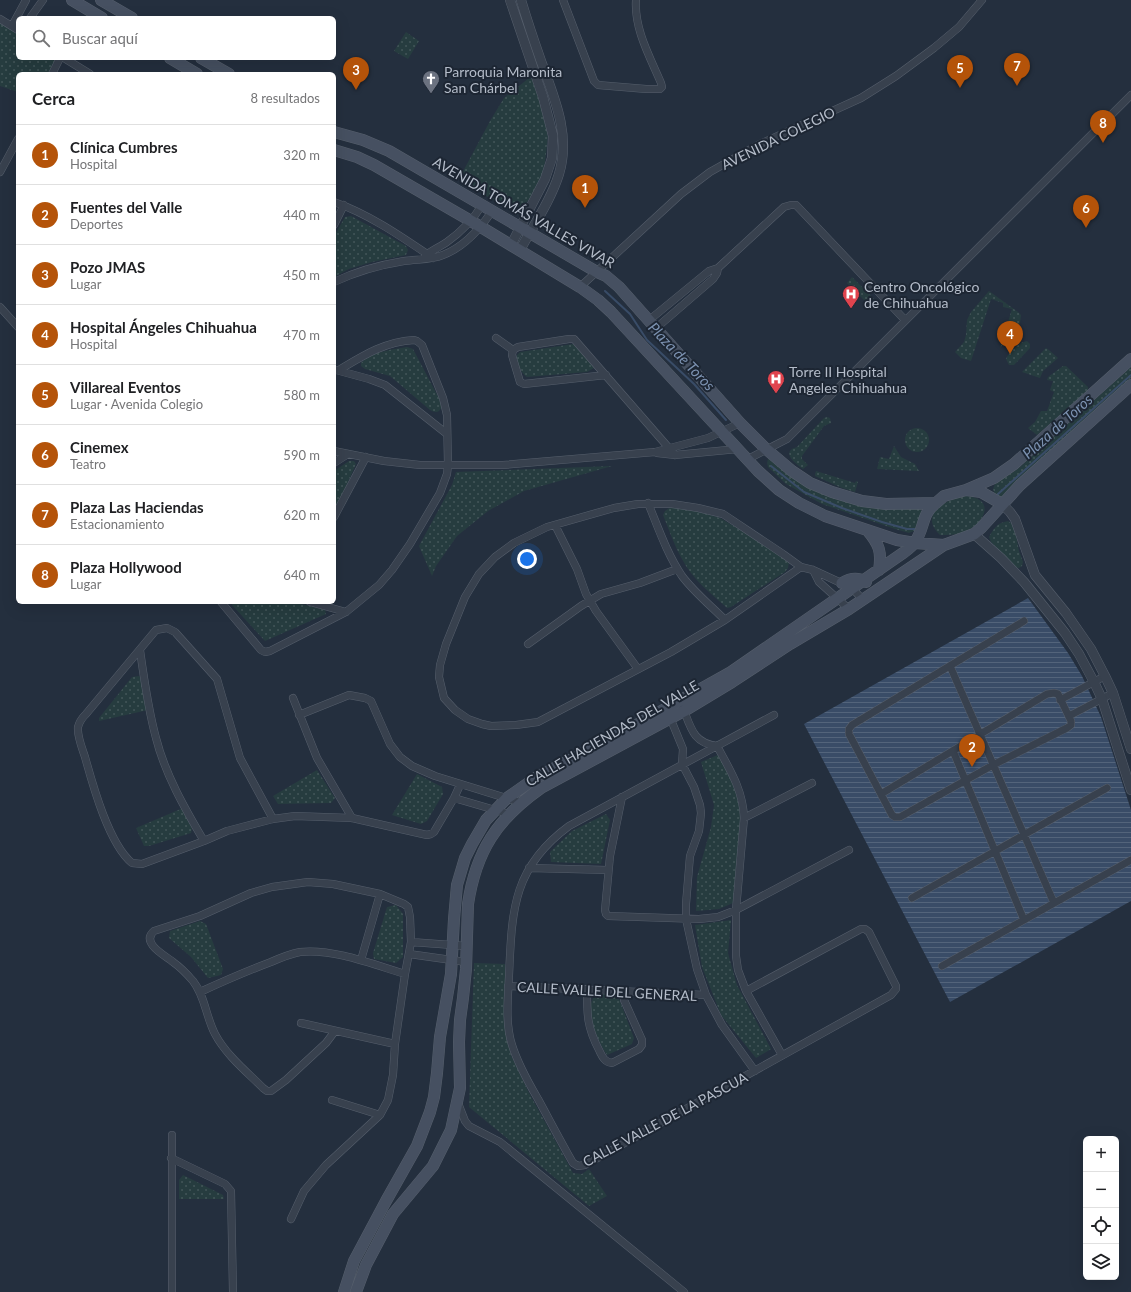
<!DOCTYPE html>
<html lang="es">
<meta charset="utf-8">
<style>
body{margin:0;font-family:Lato,sans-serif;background:#f2f2f2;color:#202124}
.controls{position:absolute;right:12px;bottom:12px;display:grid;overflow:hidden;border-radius:6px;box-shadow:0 4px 16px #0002}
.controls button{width:36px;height:36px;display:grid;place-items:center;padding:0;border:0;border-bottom:1px solid #e0e0e0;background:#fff;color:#202124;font:20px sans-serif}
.you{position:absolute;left:527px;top:559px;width:14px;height:14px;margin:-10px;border:3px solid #fff;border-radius:50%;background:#1a73e8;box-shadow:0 0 0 6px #1a73e833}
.badge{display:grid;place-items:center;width:26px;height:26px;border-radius:50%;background:#b45309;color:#fff;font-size:13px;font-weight:700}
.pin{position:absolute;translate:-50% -33px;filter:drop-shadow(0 1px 2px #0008)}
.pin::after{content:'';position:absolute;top:21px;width:14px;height:12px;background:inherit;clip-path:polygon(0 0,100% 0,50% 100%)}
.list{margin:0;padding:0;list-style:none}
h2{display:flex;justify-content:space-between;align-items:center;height:52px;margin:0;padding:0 16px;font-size:17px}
h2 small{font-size:13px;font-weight:400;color:#757577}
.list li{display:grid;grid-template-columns:26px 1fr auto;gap:12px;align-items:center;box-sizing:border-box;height:60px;padding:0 16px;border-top:1px solid #e0e0e0}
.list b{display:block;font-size:15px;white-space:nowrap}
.list p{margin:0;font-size:13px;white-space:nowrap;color:#757577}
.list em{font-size:13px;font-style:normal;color:#757577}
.icon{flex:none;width:22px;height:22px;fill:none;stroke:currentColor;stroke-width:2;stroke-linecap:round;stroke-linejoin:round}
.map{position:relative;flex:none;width:1131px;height:1292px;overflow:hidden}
.search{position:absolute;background:#fff;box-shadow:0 4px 16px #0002;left:16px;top:16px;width:320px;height:44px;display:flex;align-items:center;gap:10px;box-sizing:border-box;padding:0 14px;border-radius:6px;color:#757577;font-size:15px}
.panel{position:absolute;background:#fff;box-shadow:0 4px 16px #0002;left:16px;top:72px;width:320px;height:532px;border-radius:6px}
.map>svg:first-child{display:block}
</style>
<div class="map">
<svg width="1131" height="1292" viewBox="0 0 1131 1292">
<defs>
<pattern id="grass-dots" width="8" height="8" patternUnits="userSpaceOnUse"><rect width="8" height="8" fill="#263c3f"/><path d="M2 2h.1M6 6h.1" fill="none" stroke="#435659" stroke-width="1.8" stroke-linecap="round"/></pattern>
<pattern id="water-rules" width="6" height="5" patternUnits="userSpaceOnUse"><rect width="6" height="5" fill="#394c67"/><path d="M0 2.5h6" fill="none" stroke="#53647b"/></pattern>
</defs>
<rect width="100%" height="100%" fill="#242f3e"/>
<path fill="url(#grass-dots)" d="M0 23 18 33V58H54V63L49 74H18V92L0 86Z
M406 32 419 41 408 59 394 51Z
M529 78 535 81 543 108 548 137 544 170 536 190 517 215 459 179 490 121 504 98Z
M351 216 406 246 408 250 406 255 372 262 349 269 334 277V236L345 217Z
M852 277 874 299 868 304 847 283Z
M989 291 1018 312 1021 315 1020 323 1000 348 1012 309 1003 307V303L991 299 971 361 961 358 955 352 964 342 966 335 967 320 971 312Z
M1027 341 1030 344V348L1014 365H1009L1006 359C1009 352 1019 342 1027 341Z
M573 344 594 364V368L587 372 527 377C521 373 516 362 517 355L520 352Z
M407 347 413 349 442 404C441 412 437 414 430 410L390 376 365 369 361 366V363C373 351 391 350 407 347Z
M1046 348 1049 350 1058 358 1043 371 1040 378 1022 372Z
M1063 366H1066L1088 387V390L1037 435 1028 428 1035 422 1041 411H1047L1054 392 1050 390 1053 381 1047 380 1048 377Z
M1131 367V378L1043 457 1003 498H998L995 495 993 489 995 484 1019 468Z
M827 417 830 418 831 423 824 426 802 456V459L808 465 803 469C797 465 779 452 797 447L824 418Z
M905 440a12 12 0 1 1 24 0a12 12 0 1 1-24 0Z
M894 446 901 457 915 464 919 471 877 469 880 457 889 459Z
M772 458 808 484 919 508 923 513 916 530 909 533 895 529 822 504 786 484 768 467 767 463 768 459Z
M349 461H354L356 464 336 509 334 510V471Z
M612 466 524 491 488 511 457 536 436 566 432 576 419 546 452 485 456 472Z
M816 471 855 483 856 481 858 482 855 492 842 488 815 476V474Z
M965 496C999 498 983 527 961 533 955 535 947 535 940 535 918 514 946 499 965 496Z
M672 506 687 508 720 518 768 546 789 562 788 568 785 572 731 607 727 608C715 597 701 586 691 573 678 556 671 535 663 515L665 511Z
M1008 521 1014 525 1019 551 1023 562 1022 566 1019 568 1015 567 991 542 989 537C994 528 997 523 1008 521Z
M232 602H294L325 610 326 614 265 641 232 605Z
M139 676 143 681 148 710 99 721V718L132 677Z
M720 754 739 792 742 815 733 903 719 909 696 911 697 877 711 827 714 805 701 762Z
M317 770 335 798 331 803 278 804 273 796Z
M417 774 442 787 443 794 427 821 421 824 392 815Z
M183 808 192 829 191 833 149 846H144L136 828Z
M606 814 610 820 601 864 551 862 550 852 572 831Z
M396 905 403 914V957L396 963 374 959 373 953 387 907Z
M731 920 728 953 737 985 771 1049 756 1058 721 1015 702 967 695 925Z
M200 921 206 924 223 969 221 975 208 978 191 957 169 938 170 931Z
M474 963 505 964 506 1025 511 1055 528 1091 573 1173 582 1174 589 1169 607 1196 589 1206 469 1107Z
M596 994H610L618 996 634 1038 632 1044 607 1055C598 1041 582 1009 596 994Z
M183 1175 223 1195 224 1199H179V1180Z"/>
<path fill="url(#water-rules)" d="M1028 598 1068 653 1082 676 1101 717 1131 810V901L950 1002 804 724Z"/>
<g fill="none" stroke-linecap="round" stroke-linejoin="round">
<path stroke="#394c67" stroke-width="2" d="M605 291 630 314 647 340 694 384 726 420
M771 466 804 492 842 508 882 522 907 529H915
M998 494 1131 375"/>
<defs>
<path id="minor" d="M563 0 594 81 598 85 646 89H660L662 87 661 83C650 57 634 29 636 0
M30 18 43 0
M0 19 18 30
M12 26 26 0
M64 58 90 74
M52 74 60 58
M0 172 18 139
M334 202C369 214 402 237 433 258
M334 225 344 205
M425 256C432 250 440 247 447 242 461 232 473 220 482 205
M718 268 784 207 791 205H796L905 320
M334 282C357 271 379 265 404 261 417 259 431 260 443 255 464 247 480 229 492 211
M580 287 681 194 710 172 758 145 861 98 896 76 934 48 959 27 982 0
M0 307 18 327
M648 321 709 271 718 268 717 273 713 279 655 329
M496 338 513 350
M513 350 518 347 569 339H574L675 455
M513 350 512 355 520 382 524 384 606 375
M336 370 369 379 385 385 447 434
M334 451 384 461 420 465H503L655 452 708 438 740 423
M657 453 675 455 738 449
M748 459 787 439 1131 95
M334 463 348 454
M648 503C658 527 667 554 682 576 694 592 710 605 725 620
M334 517 366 457
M555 525 577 569 586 594 596 611 638 669
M801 567 725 620 671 652 538 722 516 725 491 726 482 724 468 719 455 710 444 698 439 677 440 665 446 644 465 597 479 574 495 557 514 543 547 527 614 508 638 504H672L698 508 723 514 783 554 801 567 813 570 852 588 863 600
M813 570 819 582 849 609
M221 602 261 650 265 652 270 651 346 612 379 585 392 570 410 544 440 493 447 474 448 465 447 415 443 398 422 345 417 341 414 340C384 342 364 355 339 370
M310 602 346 612
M528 644 581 606 601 594 640 583 677 569
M140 650C144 679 148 709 156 738 165 774 185 809 204 841
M950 666 1054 903
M293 698 317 758 352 818
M1060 700 1105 676
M683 708C691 728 693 743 717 746 730 770 743 790 744 818L736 910V956L738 970 746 991 782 1055
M299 715 349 695 365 698 371 701 390 744 400 757 412 766 435 776 522 803
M669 715 683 749 682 764 694 787 700 805 701 813 699 831 690 856 686 904V919L697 969 706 995 722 1025 755 1071
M1069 716 1113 693
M953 751 1024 920
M881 794 1047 694 1054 693 1058 694 1071 721V725L1067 728 993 765 900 817H895L892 815 849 734V729L852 725 1024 621
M622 797 610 856 605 910 606 914 608 916 699 919 718 917 736 910 849 850
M454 798 509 814
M744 818 812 783
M273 819 240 758 217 679 175 632 167 628 156 630 86 714C83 717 79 723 78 727 77 736 82 748 85 757 93 786 109 844 132 863L142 864 204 841 227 831 273 819 295 816 352 818 427 835 431 834 434 832 454 798 460 785
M529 868 608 870
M912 898 1107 788
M411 942 466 946
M409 954 466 962
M361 960 380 894
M942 966 1131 860
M508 986 706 995
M587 989C587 1015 587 1027 599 1050 602 1056 604 1062 612 1063L639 1049 642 1045V1040L624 1000 625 991
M746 991 861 929H865L869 932 896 986V989L891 995 585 1165 578 1166 573 1163C561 1142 550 1121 538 1099 528 1082 518 1064 512 1045 505 1023 508 998 509 976 512 911 512 868 569 826L774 715
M200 992C224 981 247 971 271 962 280 958 290 954 300 952 332 948 375 965 405 974L395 1044 393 1075 388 1100 380 1115 326 1165 304 1191 291 1219
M301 1023 395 1044
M335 1031 326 1043 286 1080 271 1091H267L263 1088C247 1072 226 1055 215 1034 206 1017 205 996 193 981 187 974 180 967 173 962 166 956 140 943 154 931L200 916 251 893 272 887 308 882 333 884 380 894 404 904 408 907 410 917 411 942 405 974
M332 1100 380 1115
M458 1103 465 1121 469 1126 500 1142 684 1292
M172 1135V1292
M171 1158 225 1184 231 1191 233 1292"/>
<path id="tertiary" d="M510 0 543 97 553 136 552 158 545 179 511 245
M520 250C533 226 551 200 559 174 571 135 554 97 541 61 534 41 527 20 521 0
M1002 504 1010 512 1015 519 1035 575 1066 613 1091 649 1105 676 1113 693 1131 749
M974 534 1001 558 1024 582 1065 633 1079 654 1094 682 1102 699 1131 790"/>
<path id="secondary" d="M72 0 102 18
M101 0 132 18
M170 58 197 74
M201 58 229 74
M334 132 363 140 389 151 597 272 606 276 619 287 740 423 766 449 792 471 810 483 832 492 862 501 886 504 936 503 944 496 966 490 994 478 1014 464 1131 359
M334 150 357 157 374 165 471 221 580 287 598 300 611 312 758 471 779 490 799 503 825 516 897 540 915 543 944 545
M966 490 981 492 1002 504
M868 531C879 544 882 552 879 570
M842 583C850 578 858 577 866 582
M344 1292 354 1261 386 1201 417 1146 430 1112 434 1097 437 1073 440 1037 451 974 454 919 457 885 465 858 472 844 486 820 507 798 537 777 622 733 731 672 903 553C907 550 912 547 915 542 925 528 921 514 936 503
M356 1292 366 1265 393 1214 433 1166 451 1130 460 1088 459 1042 460 1020 463 998 466 969 468 904C476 851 497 819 541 788L684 711 732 682 790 644 849 609 944 545 974 534 981 528 1020 485 1131 385"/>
</defs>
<use href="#minor" stroke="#565f6c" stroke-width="8"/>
<use href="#tertiary" stroke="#565f6c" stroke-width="10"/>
<use href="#secondary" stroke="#565f6c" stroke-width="12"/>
<use href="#minor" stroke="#38414e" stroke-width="7"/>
<use href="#tertiary" stroke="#38414e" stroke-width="9"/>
<use href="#secondary" stroke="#465061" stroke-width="11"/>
</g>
<defs>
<symbol id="church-pin" viewBox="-11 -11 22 30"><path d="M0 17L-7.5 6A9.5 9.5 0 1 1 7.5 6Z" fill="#6b7280" stroke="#1d2633"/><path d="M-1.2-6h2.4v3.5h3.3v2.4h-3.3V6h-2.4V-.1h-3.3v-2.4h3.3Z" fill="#fff"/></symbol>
<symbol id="hospital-pin" viewBox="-11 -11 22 30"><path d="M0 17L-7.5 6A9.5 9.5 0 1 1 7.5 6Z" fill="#e0444e" stroke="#1d2633"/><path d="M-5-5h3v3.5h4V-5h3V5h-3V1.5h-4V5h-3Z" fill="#fff"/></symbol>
</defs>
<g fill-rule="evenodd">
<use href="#church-pin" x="421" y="69" width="20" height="27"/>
<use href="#hospital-pin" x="841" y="284" width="20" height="27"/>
<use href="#hospital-pin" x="766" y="369" width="20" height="27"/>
</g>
<g text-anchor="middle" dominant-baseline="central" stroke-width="4" stroke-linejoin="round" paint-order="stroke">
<g font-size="14" fill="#b4bcc9" stroke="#1d2633" text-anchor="start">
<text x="444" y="71">Parroquia Maronita<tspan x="444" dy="16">San Chárbel</tspan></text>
<text x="864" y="286">Centro Oncológico<tspan x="864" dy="16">de Chihuahua</tspan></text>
<text x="789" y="371">Torre II Hospital<tspan x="789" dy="16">Angeles Chihuahua</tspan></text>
</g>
<g font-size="14" fill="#b4bcc9" stroke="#1d2633">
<text transform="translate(778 138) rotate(-26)">AVENIDA COLEGIO</text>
<text transform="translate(524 212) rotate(30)">AVENIDA TOMÁS VALLES VIVAR</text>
<text transform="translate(612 733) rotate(-30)">CALLE HACIENDAS DEL VALLE</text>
<text transform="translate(607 991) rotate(3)">CALLE VALLE DEL GENERAL</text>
<text transform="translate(665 1119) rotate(-28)">CALLE VALLE DE LA PASCUA</text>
</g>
<g font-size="15" font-style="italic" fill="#7c92b1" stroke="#1d2633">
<text transform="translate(682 356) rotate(46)">Plaza de Toros</text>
<text transform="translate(1057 426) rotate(-42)">Plaza de Toros</text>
</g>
</g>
</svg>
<div class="controls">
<button>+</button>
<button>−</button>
<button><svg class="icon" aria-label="locate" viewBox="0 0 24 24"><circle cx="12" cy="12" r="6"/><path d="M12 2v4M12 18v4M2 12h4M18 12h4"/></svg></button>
<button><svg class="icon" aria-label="layers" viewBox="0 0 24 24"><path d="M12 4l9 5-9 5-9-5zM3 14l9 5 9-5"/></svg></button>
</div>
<div class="you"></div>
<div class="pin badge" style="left:585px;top:208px">1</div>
<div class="pin badge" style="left:972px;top:767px">2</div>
<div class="pin badge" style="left:356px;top:90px">3</div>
<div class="pin badge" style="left:1010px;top:354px">4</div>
<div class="pin badge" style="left:960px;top:88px">5</div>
<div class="pin badge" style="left:1086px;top:228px">6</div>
<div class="pin badge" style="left:1017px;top:86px">7</div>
<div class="pin badge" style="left:1103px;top:143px">8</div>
<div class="search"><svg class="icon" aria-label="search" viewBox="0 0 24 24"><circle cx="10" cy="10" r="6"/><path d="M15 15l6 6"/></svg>Buscar aquí</div>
<section class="panel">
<h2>Cerca<small>8 resultados</small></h2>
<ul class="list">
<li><span class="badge">1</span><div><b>Clínica Cumbres</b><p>Hospital</p></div><em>320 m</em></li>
<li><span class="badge">2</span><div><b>Fuentes del Valle</b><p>Deportes</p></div><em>440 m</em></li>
<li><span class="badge">3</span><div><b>Pozo JMAS</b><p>Lugar</p></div><em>450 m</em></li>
<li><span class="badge">4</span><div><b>Hospital Ángeles Chihuahua</b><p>Hospital</p></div><em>470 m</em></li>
<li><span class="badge">5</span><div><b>Villareal Eventos</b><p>Lugar · Avenida Colegio</p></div><em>580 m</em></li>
<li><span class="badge">6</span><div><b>Cinemex</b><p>Teatro</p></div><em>590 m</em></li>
<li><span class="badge">7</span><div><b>Plaza Las Haciendas</b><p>Estacionamiento</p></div><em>620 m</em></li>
<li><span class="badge">8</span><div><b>Plaza Hollywood</b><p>Lugar</p></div><em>640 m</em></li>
</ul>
</section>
</div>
